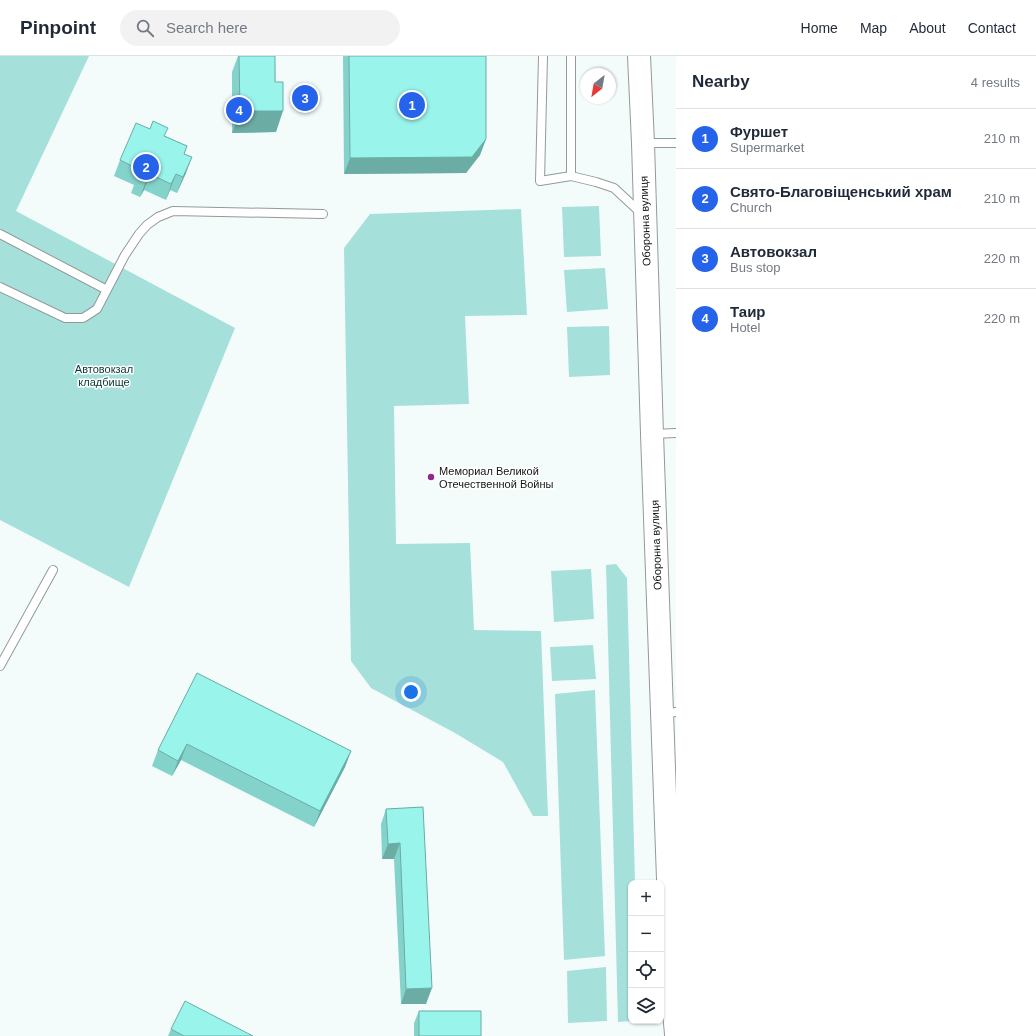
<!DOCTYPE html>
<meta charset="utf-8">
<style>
body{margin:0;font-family:Arial,sans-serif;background:#f2f2f3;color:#1f2937}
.controls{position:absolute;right:12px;bottom:12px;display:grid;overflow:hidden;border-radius:8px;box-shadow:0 1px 3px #0004}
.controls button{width:36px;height:36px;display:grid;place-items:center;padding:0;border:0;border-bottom:1px solid #e0e1e3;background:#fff;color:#1f2937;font:20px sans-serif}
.compass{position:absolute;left:580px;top:12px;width:36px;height:36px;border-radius:50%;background:#fff;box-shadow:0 1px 3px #0004;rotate:211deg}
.you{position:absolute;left:411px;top:636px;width:14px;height:14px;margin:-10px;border:3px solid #fff;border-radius:50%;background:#1a73e8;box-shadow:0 0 0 6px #1a73e833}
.badge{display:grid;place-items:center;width:26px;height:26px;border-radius:50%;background:#2563eb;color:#fff;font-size:13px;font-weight:700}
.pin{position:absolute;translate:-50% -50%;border:2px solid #fff;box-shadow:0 1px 4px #0006}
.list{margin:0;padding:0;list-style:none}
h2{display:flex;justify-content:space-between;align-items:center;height:52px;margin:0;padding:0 16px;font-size:17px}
h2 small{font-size:13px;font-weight:400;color:#747a83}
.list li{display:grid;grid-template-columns:26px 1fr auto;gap:12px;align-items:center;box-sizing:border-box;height:60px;padding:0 16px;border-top:1px solid #e0e1e3}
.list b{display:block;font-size:15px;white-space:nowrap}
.list p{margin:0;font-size:13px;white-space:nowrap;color:#747a83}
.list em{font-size:13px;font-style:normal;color:#747a83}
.icon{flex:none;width:22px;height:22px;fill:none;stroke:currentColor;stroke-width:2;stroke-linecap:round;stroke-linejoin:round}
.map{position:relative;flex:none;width:676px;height:980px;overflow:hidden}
header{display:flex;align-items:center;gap:24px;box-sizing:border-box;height:56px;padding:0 20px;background:#fff;border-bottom:1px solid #e0e1e3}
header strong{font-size:19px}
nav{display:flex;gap:22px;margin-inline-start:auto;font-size:14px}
.search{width:280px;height:36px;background:#f2f2f3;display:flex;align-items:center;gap:10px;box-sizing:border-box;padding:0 14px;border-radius:22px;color:#747a83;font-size:15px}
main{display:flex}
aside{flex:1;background:#fff}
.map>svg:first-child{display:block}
</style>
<header>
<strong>Pinpoint</strong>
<div class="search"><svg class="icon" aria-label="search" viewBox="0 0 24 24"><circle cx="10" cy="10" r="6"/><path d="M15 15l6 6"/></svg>Search here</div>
<nav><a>Home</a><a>Map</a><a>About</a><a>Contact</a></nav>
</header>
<main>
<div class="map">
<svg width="676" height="980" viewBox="0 0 676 980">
<rect width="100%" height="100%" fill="#f4fcfb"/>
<path fill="#a6e0da" d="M0 0H89L16 155 235 272 129 531 0 464Z
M599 150 601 200 564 201 562 151Z
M521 153 527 259 465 260 469 348 394 350 396 488 470 487 474 574 541 575 548 760H533L503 706 455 677 371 632 351 605 344 192 370 158Z
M605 212 608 253 567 256 564 214Z
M609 270 610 319 569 321 567 271Z
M616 508 627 522 635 827H631V965L618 966 606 509Z
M591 513 594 563 554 566 551 515Z
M593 589 596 623 552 625 550 591Z
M595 634 605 900 564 904 555 638Z
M606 911 607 965 568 967 567 915Z"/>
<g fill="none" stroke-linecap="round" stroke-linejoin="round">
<defs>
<path id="service" d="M543 0 540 125 571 120
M571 0V120L596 126 614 132 641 157
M643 87H676
M0 178 107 234
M0 231 65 262H83L97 253 125 199 139 178 147 169 158 161 173 155 323 158
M653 378 676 377
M0 610 53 514
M663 658 676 656"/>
<path id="primary" d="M639 0 643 87 652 378 672 934 676 978"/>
</defs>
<use href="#service" stroke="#929a99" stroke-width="10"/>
<use href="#primary" stroke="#929a99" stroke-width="24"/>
<use href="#service" stroke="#fff" stroke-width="8"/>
<use href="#primary" stroke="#fff" stroke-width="22"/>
</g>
<path fill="#84d3cb" d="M238 0H275L276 76 232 77V16Z
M343 0H486V83L480 99 466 117 344 118Z
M165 80 187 90 184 98 186 117 177 137 170 134 166 144 144 134 140 141 131 137 134 129 114 120 120 104Z
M197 617 351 695 345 711 314 771 181 704 172 720 152 710 158 694Z
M423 751 426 948H401L394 803H382L381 768 386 753Z
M419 955 481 980H414V967Z
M171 973 253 980H168Z"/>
<path fill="#6baca5" d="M240 55H283L276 76 232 77Z
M486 83 480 99 466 117 344 118 350 102Z
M192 101 186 117 177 137 183 121Z
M150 118 144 134 140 141 146 125Z
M176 118 170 134 166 144 171 128Z
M187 688 181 704 172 720 178 705Z
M351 695 345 711 314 771 320 755Z
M400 787 394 803H382L388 788Z
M432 932 426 948H401L406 933Z"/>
<path fill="#99f5ec" stroke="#6baca5" d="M239 0H275V26H283V55H240Z
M349 0H486V83L472 101 350 102Z
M153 65 168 72 164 80 187 90 184 98 192 101 183 121 176 118 171 128 150 118 146 125 137 121 140 114 120 104 136 67 150 73Z
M197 617 351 695 320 755 187 688 178 705 158 694Z
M423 751 432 932 406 933 400 787 388 788 386 753Z
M185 945 253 980H184L171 973Z
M419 955H481V980H419Z"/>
<circle fill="#8f298f" stroke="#fff" stroke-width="1.5" cx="431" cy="421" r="4"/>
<g text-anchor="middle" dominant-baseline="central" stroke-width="3" stroke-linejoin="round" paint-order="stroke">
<g font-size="11" fill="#121514" stroke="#fff">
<text transform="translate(645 165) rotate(-92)">Оборонна вулиця</text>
<text transform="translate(656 489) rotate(-92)">Оборонна вулиця</text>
</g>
<g font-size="11" fill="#083633" stroke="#fff">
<text x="104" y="313">Автовокзал<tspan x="104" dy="13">кладбище</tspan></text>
</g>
<g font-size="11" fill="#121514" stroke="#fff" text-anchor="start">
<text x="439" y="415">Мемориал Великой<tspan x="439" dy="13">Отечественной Войны</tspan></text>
</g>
</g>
</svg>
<div class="controls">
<button>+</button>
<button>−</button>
<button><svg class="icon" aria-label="locate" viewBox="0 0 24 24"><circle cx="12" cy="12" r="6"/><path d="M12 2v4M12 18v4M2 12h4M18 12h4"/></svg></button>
<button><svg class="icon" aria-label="layers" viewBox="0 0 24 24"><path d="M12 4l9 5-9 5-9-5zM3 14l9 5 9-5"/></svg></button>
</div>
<svg class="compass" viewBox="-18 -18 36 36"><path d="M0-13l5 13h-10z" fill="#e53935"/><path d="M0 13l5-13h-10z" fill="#747a83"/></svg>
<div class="you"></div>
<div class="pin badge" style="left:412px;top:49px">1</div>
<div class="pin badge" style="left:146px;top:111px">2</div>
<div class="pin badge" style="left:305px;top:42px">3</div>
<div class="pin badge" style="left:239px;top:54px">4</div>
</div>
<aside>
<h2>Nearby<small>4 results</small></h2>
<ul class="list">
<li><span class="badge">1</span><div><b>Фуршет</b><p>Supermarket</p></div><em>210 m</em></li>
<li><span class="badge">2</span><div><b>Свято-Благовіщенський храм</b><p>Church</p></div><em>210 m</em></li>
<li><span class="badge">3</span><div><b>Автовокзал</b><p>Bus stop</p></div><em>220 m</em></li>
<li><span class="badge">4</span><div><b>Таир</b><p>Hotel</p></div><em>220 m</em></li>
</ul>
</aside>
</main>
